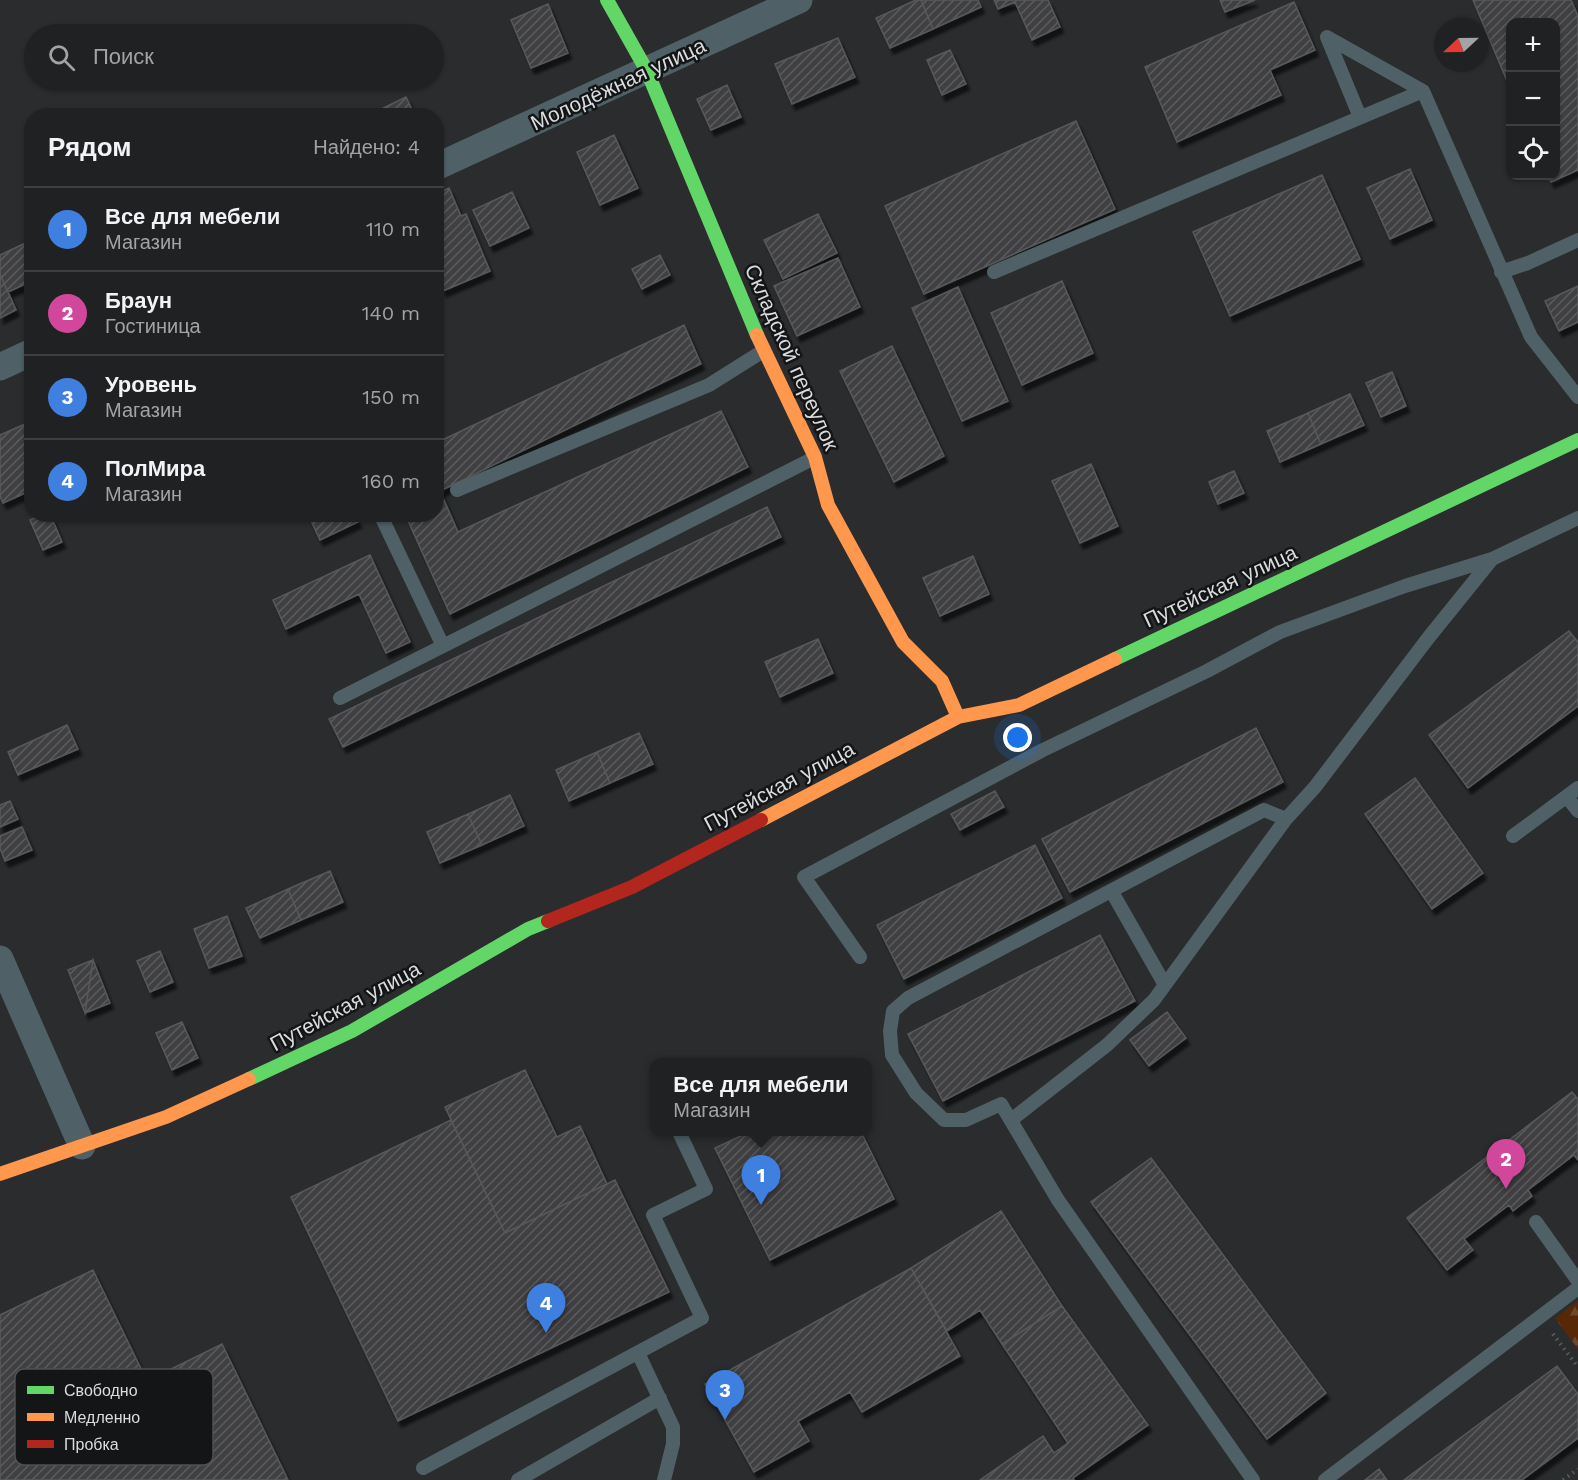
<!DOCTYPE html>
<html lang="ru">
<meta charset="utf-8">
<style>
body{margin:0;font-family:"Work Sans",sans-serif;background:#2d2e2f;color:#f1f3f6}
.controls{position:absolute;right:18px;top:18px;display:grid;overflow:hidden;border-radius:12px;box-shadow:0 2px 4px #0004}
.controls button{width:54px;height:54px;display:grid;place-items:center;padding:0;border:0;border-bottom:2px solid #3d3e40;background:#202122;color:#f1f3f6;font:30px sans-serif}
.compass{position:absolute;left:1434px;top:18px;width:54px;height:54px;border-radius:50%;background:#202122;box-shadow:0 2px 4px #0004;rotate:248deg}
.you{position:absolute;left:1018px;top:738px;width:21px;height:21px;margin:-15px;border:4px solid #fff;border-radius:50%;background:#1a73e8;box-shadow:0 0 0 9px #1a73e833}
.badge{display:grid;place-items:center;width:39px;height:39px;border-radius:50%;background:#9c9ea0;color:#fff;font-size:20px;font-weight:700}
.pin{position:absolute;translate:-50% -50px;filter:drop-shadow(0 2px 3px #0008)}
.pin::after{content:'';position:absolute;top:32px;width:21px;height:18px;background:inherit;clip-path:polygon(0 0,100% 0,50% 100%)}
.popup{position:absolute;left:650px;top:1058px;width:222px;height:78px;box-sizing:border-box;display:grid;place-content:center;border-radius:12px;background:#202122;filter:drop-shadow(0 2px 4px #0005);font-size:20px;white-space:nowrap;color:#a2a3a5}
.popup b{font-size:22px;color:#f1f3f6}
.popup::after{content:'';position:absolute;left:50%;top:100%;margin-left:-12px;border:12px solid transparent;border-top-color:#202122}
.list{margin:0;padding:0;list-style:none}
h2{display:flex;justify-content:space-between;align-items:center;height:78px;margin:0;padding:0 24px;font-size:26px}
h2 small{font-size:20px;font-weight:400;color:#a2a3a5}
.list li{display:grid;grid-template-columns:39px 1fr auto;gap:18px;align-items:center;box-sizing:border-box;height:84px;padding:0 24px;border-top:2px solid #3d3e40}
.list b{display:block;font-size:22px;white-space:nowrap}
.list p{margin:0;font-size:20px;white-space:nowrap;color:#a2a3a5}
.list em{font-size:20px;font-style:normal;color:#a2a3a5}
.icon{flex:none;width:33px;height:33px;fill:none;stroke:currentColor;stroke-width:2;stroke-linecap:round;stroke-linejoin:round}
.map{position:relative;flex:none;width:1578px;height:1480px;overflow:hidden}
.search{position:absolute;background:#202122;box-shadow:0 2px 4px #0004;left:24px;top:24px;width:420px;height:66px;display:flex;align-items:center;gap:15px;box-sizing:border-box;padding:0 21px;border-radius:33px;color:#a2a3a5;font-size:22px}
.panel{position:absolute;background:#202122;box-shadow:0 2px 4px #0004;left:24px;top:108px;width:420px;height:414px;border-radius:24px}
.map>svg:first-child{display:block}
</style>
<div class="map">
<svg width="1578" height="1480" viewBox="0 0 1578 1480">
<defs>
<pattern id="forest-firs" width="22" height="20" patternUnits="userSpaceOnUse" patternTransform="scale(1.5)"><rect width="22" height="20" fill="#572807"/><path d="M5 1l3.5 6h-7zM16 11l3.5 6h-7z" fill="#6f472b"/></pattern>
<pattern id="building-hatch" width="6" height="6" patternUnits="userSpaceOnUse" patternTransform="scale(1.5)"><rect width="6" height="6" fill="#404143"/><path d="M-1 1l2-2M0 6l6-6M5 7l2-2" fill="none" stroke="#5b5c5e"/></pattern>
<filter id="shadow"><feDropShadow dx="3.5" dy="6" stdDeviation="1.5" flood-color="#0009"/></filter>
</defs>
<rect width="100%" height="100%" fill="#2a2c2e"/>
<path fill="url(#forest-firs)" d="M1578 1301V1349L1555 1318Z"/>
<path fill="url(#building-hatch)" stroke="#57595b" stroke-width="1.5" filter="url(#shadow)" d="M916 0H921L933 29 890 48 876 18Z
M921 0H978L981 7 933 29Z
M994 0H1048L1060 27 1032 40 1015 2 998 9Z
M1220 0H1255L1225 12Z
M1473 0H1571L1578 16V170L1551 182 1548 176H1556V22H1510V88Z
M1294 2 1315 50 1270 70 1281 95 1177 142 1145 67Z
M548 4 568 53 531 68 511 20Z
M838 38 855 77 792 104 775 64Z
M950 50 966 84 942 95 927 60Z
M727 85 741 117 711 130 697 99Z
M406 97 415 116H367Z
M1076 121 1115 209 924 294 885 206Z
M614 135 638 188 600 205 577 152Z
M1410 169 1432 220 1390 239 1367 188Z
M1322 175 1360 259 1230 316 1193 232Z
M449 188 461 216 466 214 490 271 443 291 436 275V194Z
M512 192 529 228 490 246 473 210Z
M818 214 837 253 783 279 764 240Z
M32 240V281L8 292 0 274V255Z
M660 255 670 275 642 289 632 269Z
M838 258 860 307 797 336 774 286Z
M0 274 16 310 0 318Z
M1062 281 1093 353 1022 385 991 313Z
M1578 286V322L1559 331 1545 301Z
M958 287 1008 401 962 421 912 308Z
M684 325 701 364 440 491 458 532 721 411 748 467 450 614 405 514H436V443Z
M892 346 944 456 894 482 840 371Z
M1392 372 1406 406 1381 417 1366 383Z
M1350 394 1364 425 1321 444 1308 413Z
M1308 413 1321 444 1280 462 1267 431Z
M32 421V456L24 459 32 476V490L3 503 0 496V435Z
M1091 464 1118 526 1080 543 1052 481Z
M1234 471 1244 493 1218 504 1209 482Z
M767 507 781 537 343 747 329 719Z
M42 514H50L62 542 43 550 30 520Z
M308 514H354L358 522 320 540Z
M370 555 410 642 386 653 359 594 286 629 273 600Z
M973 556 989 594 940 616 923 578Z
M1569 631 1578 642V706L1468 788 1429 735Z
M818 639 833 673 780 697 765 662Z
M67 725 78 749 18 775 8 752Z
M1256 728 1283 782 1070 892 1042 839Z
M639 733 653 764 610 783 597 752Z
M597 752 610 783 569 801 556 770Z
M1415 778 1483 873 1432 909 1365 814Z
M995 791 1004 807 960 830 951 814Z
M510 795 524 826 482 845 468 814Z
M10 801 18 819 0 827V805Z
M468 814 482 845 440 863 427 832Z
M22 827 32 850 5 861 0 848V836Z
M1035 845 1062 898 904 979 877 925Z
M330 871 343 902 301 920 288 889Z
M288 889 301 920 260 938 246 908Z
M227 916 242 956 209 968 194 929Z
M1100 935 1135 1001 943 1101 908 1034Z
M160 951 173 982 150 992 137 961Z
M93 960 85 1013 68 970Z
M93 960 110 1003 85 1013Z
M1167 1012 1186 1038 1149 1066 1130 1040Z
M182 1022 198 1058 172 1070 156 1033Z
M525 1070 557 1137 580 1126 607 1184 505 1233 445 1107Z
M1572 1092 1578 1099V1160L1574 1155 1528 1190 1532 1196 1513 1211 1509 1205 1464 1239 1473 1250 1447 1270 1407 1218Z
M451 1120 505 1233 615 1180 669 1292 398 1421 291 1197Z
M749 1132H861L894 1199 770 1260 715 1148Z
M1151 1158 1326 1393 1267 1439 1091 1202Z
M1001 1211 1062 1306 1002 1344 980 1310 947 1331 911 1268Z
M911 1268 960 1356 862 1412 850 1392 798 1421 809 1441 754 1472 705 1384Z
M93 1270 147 1381 222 1344 288 1480H0V1315Z
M1062 1306 1148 1425 1073 1478 1074 1480H980L1043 1436 1054 1453 1068 1443 1002 1344Z
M1557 1366 1578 1394V1438L1522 1480H1404Z
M1379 1469 1387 1480H1365Z"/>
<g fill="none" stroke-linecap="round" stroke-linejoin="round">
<path stroke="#566064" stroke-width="4" stroke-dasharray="1.5 4.5" stroke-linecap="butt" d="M1553 1334 1578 1367
M1563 1480 1578 1469"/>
<path stroke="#4f6067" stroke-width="14" d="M1360 117 1327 37 1423 91
M994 272 1423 91 1531 337 1578 397
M1501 272 1528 263 1578 240
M457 490 709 385 763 351
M380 514 443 646 814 458
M340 698 443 646
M1567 797 1578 811
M1286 819 1315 787 1429 637 1492 559
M1513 836 1578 788
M1112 892 1165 985
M860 957 804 877 1043 750 1207 671 1280 632 1405 586 1492 559 1578 518
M1011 1120 1107 1045 1154 1000 1286 819 1264 810 908 998 893 1011 890 1031 892 1055 916 1093 944 1120H966L1001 1104 1058 1200 1253 1480
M1536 1222 1578 1281
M638 1353 673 1427V1444L664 1480
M423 1468 702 1318 653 1215 706 1189 679 1132
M518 1480 660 1398
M1325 1480 1578 1288"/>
<path stroke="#4f6067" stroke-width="27" d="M436 167 799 0
M0 367 32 352
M0 959 82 1146"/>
<path stroke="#63d668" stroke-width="14" d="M607 0 647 71 757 335
M1115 659 1578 440
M249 1079 352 1031 528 929 548 921"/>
<path stroke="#ff974d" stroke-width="14" d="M757 335 815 457 828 505 903 642 942 681 958 717
M761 820 958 717 1019 705 1115 659
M0 1174 166 1117 249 1079"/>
<path stroke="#b3261e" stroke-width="14" d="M548 921 632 887 761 820"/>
</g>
<g text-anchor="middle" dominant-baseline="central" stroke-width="5" stroke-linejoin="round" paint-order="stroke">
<g font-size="21" fill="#dadcdd" stroke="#131516">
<text transform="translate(618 84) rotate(-25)">Молодёжная улица</text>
<text transform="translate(792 357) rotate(66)">Складской переулок</text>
<text transform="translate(1220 586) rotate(-25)">Путейская улица</text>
<text transform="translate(779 786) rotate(-28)">Путейская улица</text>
<text transform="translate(345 1006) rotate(-28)">Путейская улица</text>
</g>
</g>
<rect x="15" y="1369" width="198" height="96" rx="9" fill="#131516" stroke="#4f5152" stroke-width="1.5"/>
<rect x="27" y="1386" width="27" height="8" fill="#63d668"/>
<rect x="27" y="1413" width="27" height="8" fill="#ff974d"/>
<rect x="27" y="1440" width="27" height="8" fill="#b3261e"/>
<g font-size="16" fill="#dadcdd">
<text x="64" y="1396">Свободно</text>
<text x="64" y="1423">Медленно</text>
<text x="64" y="1450">Пробка</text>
</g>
</svg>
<div class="controls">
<button>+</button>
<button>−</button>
<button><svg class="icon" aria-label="locate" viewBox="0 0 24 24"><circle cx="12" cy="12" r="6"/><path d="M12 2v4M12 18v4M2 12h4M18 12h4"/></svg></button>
</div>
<svg class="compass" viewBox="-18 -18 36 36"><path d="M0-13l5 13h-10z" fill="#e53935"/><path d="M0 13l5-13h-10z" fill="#a2a3a5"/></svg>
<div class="you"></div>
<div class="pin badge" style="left:761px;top:1205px;background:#3f7fe0">1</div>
<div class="popup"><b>Все для мебели</b>Магазин</div>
<div class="pin badge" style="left:1506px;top:1189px;background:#d1479c">2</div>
<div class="pin badge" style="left:725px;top:1420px;background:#3f7fe0">3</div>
<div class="pin badge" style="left:546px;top:1333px;background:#3f7fe0">4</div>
<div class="search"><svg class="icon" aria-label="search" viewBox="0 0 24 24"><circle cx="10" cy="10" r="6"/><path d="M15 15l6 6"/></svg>Поиск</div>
<section class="panel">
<h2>Рядом<small>Найдено: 4</small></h2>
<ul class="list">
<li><span class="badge" style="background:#3f7fe0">1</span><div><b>Все для мебели</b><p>Магазин</p></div><em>110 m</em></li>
<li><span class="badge" style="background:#d1479c">2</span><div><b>Браун</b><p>Гостиница</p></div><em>140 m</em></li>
<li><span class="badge" style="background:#3f7fe0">3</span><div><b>Уровень</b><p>Магазин</p></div><em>150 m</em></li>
<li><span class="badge" style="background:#3f7fe0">4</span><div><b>ПолМира</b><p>Магазин</p></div><em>160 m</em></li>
</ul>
</section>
</div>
